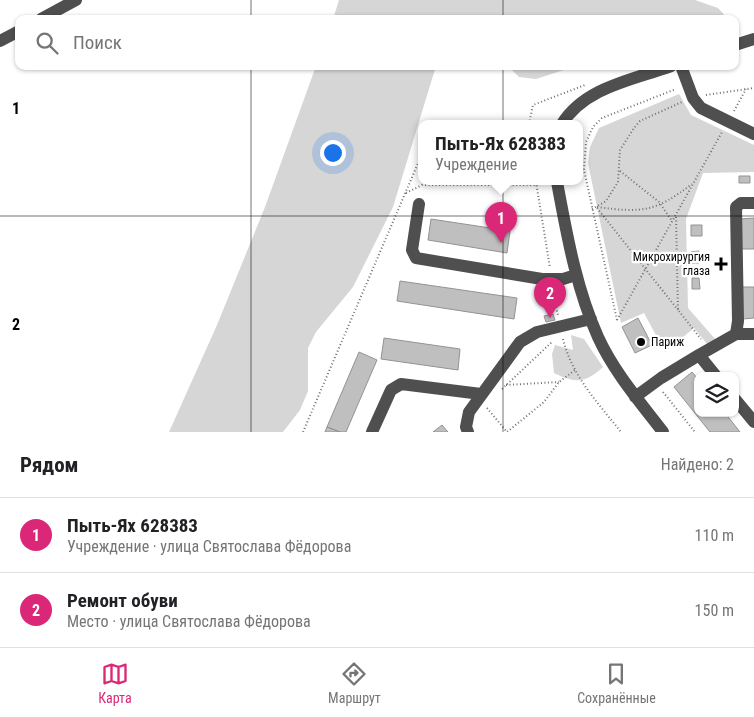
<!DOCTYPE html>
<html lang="ru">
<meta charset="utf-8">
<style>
body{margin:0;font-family:"Roboto Condensed",sans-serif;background:#f2f2f2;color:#202124}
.controls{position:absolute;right:15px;bottom:15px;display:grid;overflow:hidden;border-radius:10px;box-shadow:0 1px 4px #0004}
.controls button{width:45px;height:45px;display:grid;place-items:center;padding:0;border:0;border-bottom:1px solid #e0e0e0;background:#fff;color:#202124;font:25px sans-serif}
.you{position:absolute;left:332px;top:152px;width:18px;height:18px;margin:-12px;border:4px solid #fff;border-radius:50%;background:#1a73e8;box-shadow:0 0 0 8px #1a73e833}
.badge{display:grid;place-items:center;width:32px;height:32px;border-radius:50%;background:#db2777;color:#fff;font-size:16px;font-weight:700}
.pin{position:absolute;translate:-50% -41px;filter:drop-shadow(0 1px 2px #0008)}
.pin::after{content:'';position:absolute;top:26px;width:18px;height:15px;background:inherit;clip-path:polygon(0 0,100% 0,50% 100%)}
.popup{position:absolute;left:418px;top:120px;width:165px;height:65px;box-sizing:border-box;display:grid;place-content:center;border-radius:10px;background:#fff;filter:drop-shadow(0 1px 4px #0005);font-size:16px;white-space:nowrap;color:#757577}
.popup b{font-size:19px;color:#202124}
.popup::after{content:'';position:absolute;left:50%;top:100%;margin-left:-10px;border:10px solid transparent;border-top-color:#fff}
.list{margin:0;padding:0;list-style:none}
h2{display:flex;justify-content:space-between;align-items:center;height:65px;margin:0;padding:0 20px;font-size:21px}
h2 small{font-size:16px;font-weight:400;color:#757577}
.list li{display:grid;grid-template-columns:32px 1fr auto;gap:15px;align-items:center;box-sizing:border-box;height:75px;padding:0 20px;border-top:1px solid #e0e0e0}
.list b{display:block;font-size:19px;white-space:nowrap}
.list p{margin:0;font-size:16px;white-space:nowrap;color:#757577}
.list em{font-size:16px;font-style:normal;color:#757577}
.icon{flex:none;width:28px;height:28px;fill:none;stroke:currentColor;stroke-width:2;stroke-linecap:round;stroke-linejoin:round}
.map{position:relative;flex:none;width:754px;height:432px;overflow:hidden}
.search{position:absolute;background:#fff;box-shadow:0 1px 4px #0004;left:15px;right:15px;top:15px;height:55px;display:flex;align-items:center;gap:12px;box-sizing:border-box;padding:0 18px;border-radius:10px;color:#757577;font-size:19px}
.sheet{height:215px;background:#fff}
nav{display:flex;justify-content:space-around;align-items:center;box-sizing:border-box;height:70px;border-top:1px solid #e0e0e0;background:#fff;font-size:14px;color:#757577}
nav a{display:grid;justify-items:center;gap:2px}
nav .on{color:#db2777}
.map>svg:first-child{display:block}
</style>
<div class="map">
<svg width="754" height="432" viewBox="0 0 754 432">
<rect width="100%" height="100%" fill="#fff"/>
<path fill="#d6d6d6" d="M339 0H695L718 8 728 19H333Z
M316 66H436L393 207 353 287 316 332 308 348V391L300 410 283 432H169L217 325 265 207Z
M508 66H576L536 79 519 77Z
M679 94 691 115 754 145V172L703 173 686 219 688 308 716 340 708 345 694 328 665 352 644 313 621 323 588 163 590 147 599 128Z
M571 335 584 339 603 367C585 384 574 383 554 373L552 354 555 345 573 350Z"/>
<path fill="#bfbfbf" stroke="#939393" d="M739 176H750V183H739Z
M754 218V249H741L740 219Z
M431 219 510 231 507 253 428 240Z
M691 225H702V236H691Z
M699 251V263H692L691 252Z
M692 278H699L700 289H692Z
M400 281 517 298 514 319 397 301Z
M742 287H754V318L743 319Z
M553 314 555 320 546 322 544 316Z
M638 318 652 345 635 353 622 327Z
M384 338 460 349 458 370 381 359Z
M359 352 377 360 346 432H340L327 427Z
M692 372 698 379V413H725L740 432H710L674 387Z
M442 425 448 432H433Z
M327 427 340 432H325Z"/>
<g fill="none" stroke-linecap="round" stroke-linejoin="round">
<path stroke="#717171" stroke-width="2" stroke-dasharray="1 2.5" stroke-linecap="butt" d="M706 95 754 88
M734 111 746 89
M435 124 437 122
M529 124 533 105 585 85
M620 171 659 202 672 221
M536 182 550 268
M406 193 422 185H536
M597 207C643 213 655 212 692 184
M597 208 678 310
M592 209 606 201 618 182 620 150 634 128 640 121 682 102
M676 217 678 310 701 339
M552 290 558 315
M617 320 584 170 586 142 593 127 602 118 676 89
M617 320 722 132
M563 339C572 376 598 403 621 432
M506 385 559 382
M502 389 553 341
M663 392 695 432
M487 408 507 432 544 402 559 382 575 370
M303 432 422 154"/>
<path stroke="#4f4f4f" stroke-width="12" d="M41 19 76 0
M0 41 19 31
M735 45 754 39
M681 66 693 98 701 108 754 134
M562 124C585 87 633 80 671 66
M557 182C567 235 576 288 598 337 614 372 640 402 663 432
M419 204 412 250 416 258 542 279H563L576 275
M736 334 738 321 736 207 741 203H754
M699 355 736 334H754
M635 397 661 378 699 355 716 376
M735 399 754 422
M372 432 391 390 401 384 481 394
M468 432 466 427 469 412 520 342 537 332 591 319"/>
</g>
<path fill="none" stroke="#000" stroke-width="1" stroke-opacity="0.55" d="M251 0V19M503 0V19M251 66V432M503 66V432M0 216H754"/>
<g fill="#000" stroke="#fff" stroke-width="2">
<path d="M718.5 256.5h5v5h5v5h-5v5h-5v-5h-5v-5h5z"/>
<circle cx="641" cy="342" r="5"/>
</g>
<g text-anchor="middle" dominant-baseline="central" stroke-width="4.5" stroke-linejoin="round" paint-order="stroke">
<g font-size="12" fill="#000" stroke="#fff" text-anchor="end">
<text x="710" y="257">Микрохирургия<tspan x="710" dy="14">глаза</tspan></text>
<text x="651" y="342" text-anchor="start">Париж</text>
</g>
</g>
<g font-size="16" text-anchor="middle" font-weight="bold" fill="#000" stroke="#fff" stroke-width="4.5" stroke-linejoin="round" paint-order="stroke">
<text x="16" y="114">1</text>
<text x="16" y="330">2</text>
</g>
</svg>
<div class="controls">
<button><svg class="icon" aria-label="layers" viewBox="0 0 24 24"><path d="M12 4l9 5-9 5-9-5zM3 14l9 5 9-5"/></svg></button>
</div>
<div class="you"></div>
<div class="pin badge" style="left:501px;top:243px">1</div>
<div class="popup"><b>Пыть-Ях 628383</b>Учреждение</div>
<div class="pin badge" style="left:550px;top:318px">2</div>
<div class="search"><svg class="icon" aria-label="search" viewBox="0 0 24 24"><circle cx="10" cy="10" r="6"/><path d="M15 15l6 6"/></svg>Поиск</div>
</div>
<section class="sheet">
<h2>Рядом<small>Найдено: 2</small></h2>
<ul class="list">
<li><span class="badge">1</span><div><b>Пыть-Ях 628383</b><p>Учреждение · улица Святослава Фёдорова</p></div><em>110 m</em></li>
<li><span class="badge">2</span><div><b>Ремонт обуви</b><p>Место · улица Святослава Фёдорова</p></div><em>150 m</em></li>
</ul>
</section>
<nav>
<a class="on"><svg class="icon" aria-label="map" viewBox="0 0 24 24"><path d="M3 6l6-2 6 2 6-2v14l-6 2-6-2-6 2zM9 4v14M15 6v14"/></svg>Карта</a>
<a><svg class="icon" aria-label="directions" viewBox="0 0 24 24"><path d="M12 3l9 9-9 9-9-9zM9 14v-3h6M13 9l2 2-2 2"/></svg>Маршрут</a>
<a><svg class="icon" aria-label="saved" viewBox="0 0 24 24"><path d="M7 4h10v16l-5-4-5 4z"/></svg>Сохранённые</a>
</nav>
